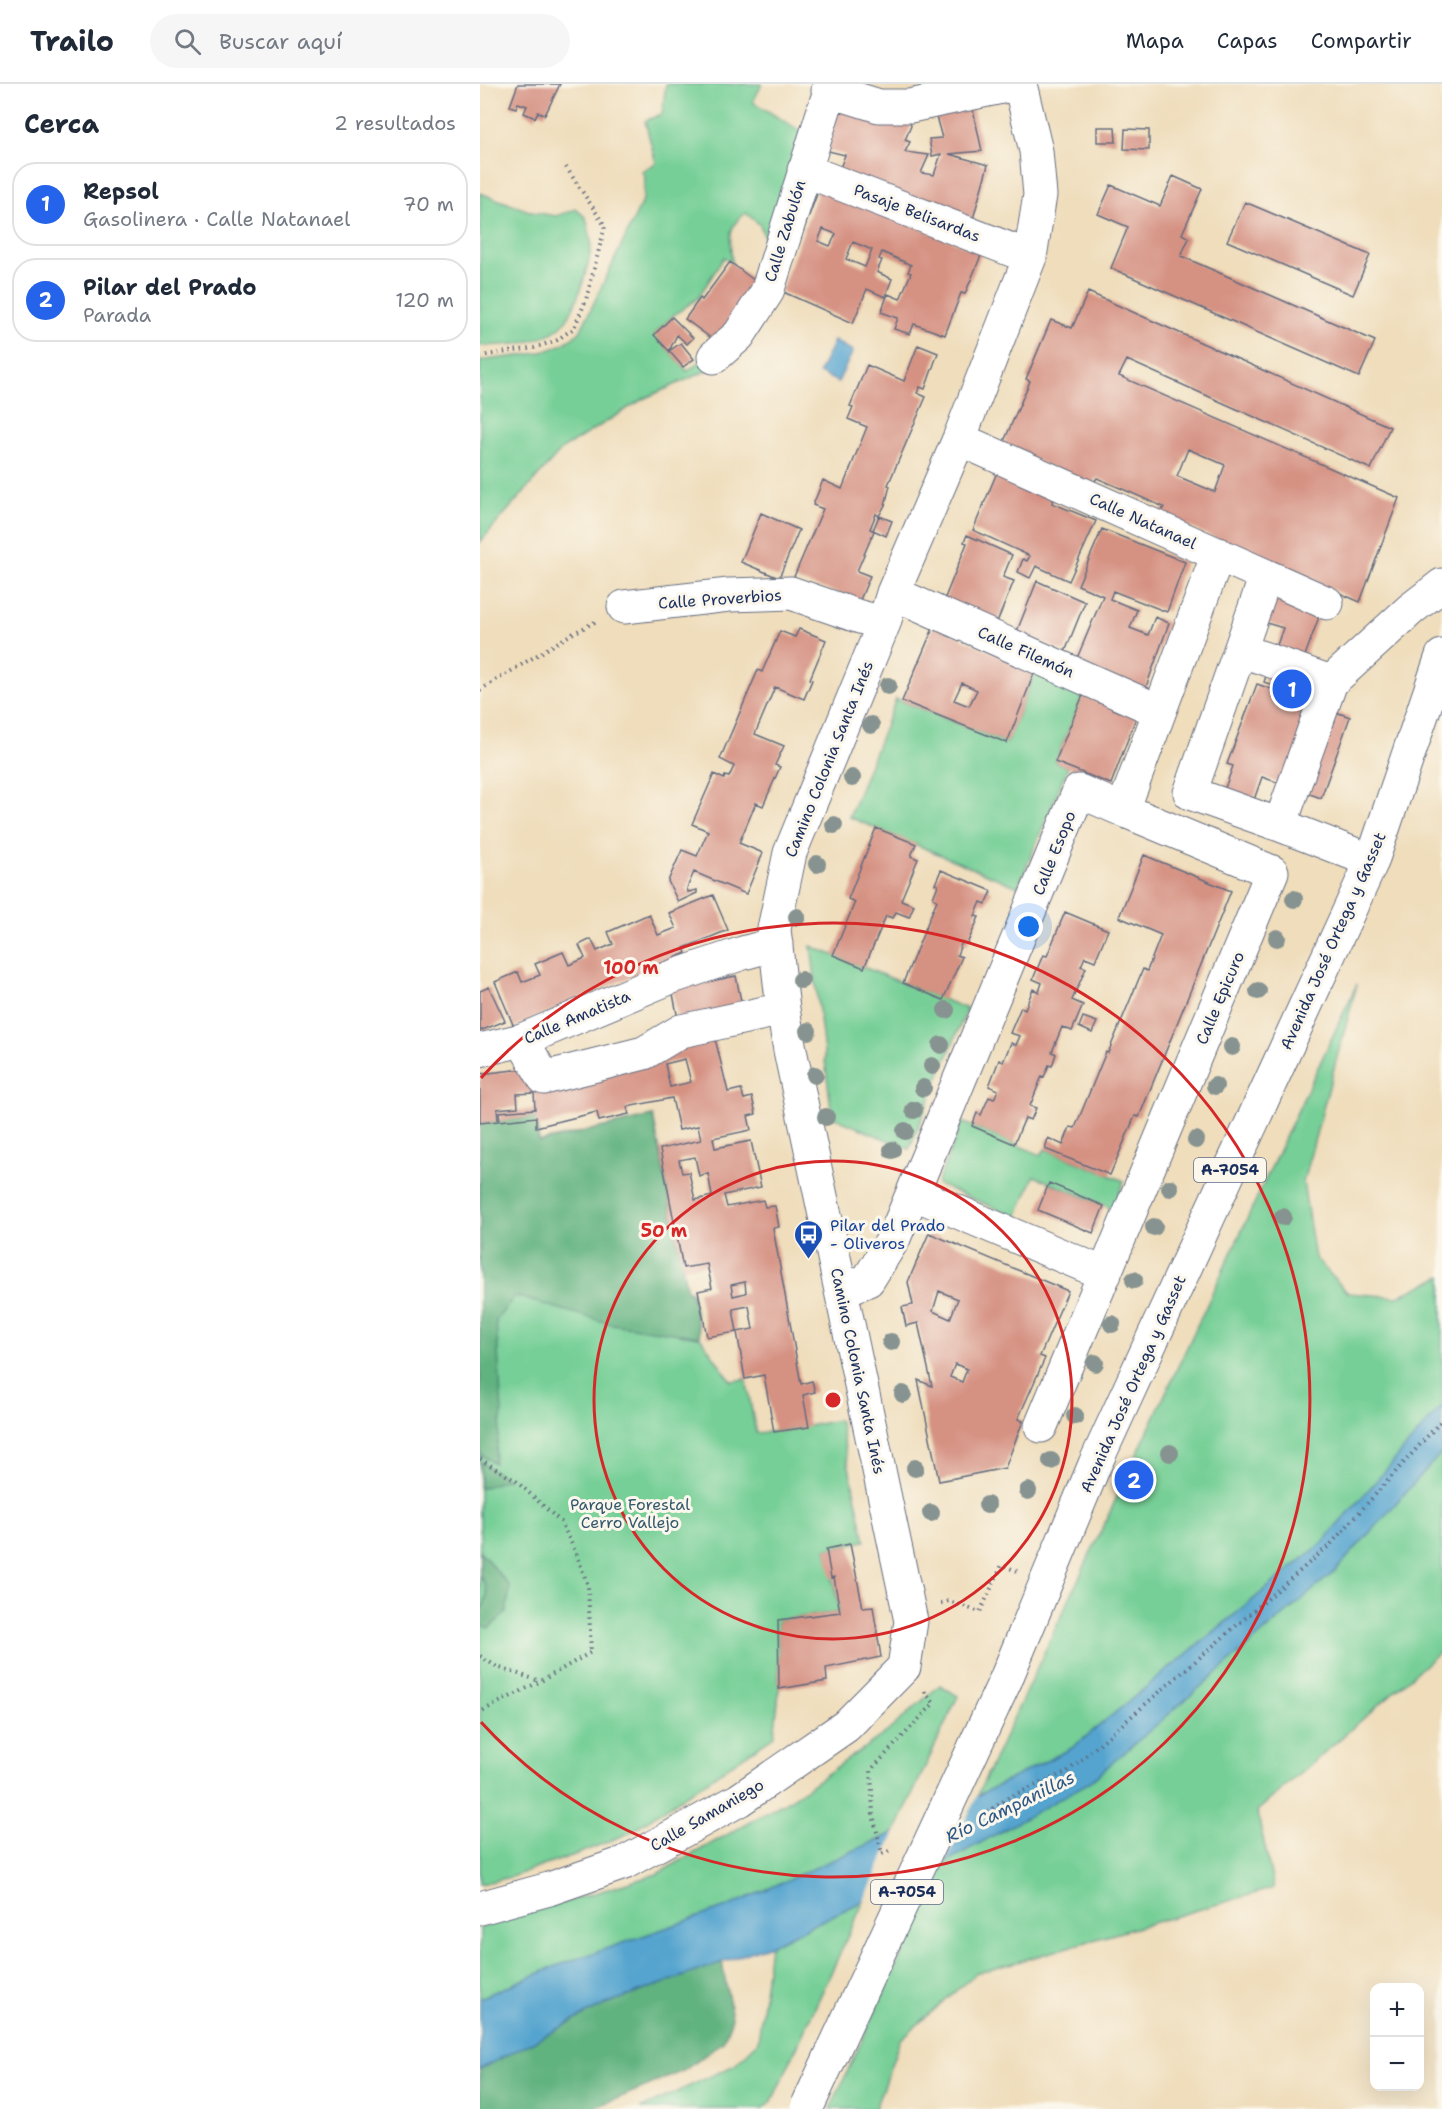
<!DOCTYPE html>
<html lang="es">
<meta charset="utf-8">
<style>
body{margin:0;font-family:"Shantell Sans",sans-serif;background:#f6f6f7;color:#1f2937}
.controls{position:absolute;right:18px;bottom:18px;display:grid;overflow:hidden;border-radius:12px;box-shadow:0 6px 24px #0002}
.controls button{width:54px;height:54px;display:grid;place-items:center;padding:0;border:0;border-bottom:2px solid #e0e1e3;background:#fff;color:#1f2937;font:30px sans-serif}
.you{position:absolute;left:549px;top:843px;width:21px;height:21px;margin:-15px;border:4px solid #fff;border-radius:50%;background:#1a73e8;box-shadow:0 0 0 9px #1a73e833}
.badge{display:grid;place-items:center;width:39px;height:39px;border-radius:50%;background:#2563eb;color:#fff;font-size:20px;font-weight:700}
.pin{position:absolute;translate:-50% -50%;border:3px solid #fff;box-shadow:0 2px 6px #0006}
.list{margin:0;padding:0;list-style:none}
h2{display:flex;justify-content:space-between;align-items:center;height:78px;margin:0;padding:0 24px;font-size:26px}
h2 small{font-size:20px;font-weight:400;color:#747a83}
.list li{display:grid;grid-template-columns:39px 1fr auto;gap:18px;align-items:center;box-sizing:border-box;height:84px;margin:0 12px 12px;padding:0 12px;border:2px solid #e0e1e3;border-radius:24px}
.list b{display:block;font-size:22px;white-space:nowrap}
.list p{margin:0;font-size:20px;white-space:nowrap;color:#747a83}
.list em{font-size:20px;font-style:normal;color:#747a83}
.icon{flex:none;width:33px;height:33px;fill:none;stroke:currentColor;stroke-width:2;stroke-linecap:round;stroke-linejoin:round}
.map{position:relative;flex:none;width:962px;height:2025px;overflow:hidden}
header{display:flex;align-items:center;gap:36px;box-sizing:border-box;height:84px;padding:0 30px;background:#fff;border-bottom:2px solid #e0e1e3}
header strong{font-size:28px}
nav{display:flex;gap:33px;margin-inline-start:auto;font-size:21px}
.search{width:420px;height:54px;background:#f6f6f7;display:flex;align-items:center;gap:15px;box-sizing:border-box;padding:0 21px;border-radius:33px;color:#747a83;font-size:22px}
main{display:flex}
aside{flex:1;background:#fff}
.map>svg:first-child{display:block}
</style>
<header>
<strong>Trailo</strong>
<div class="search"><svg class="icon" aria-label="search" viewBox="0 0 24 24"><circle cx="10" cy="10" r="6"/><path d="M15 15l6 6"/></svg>Buscar aquí</div>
<nav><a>Mapa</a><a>Capas</a><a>Compartir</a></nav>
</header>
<main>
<aside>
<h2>Cerca<small>2 resultados</small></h2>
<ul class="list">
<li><span class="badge">1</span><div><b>Repsol</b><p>Gasolinera · Calle Natanael</p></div><em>70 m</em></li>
<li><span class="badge">2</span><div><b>Pilar del Prado</b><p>Parada</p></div><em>120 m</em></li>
</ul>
</aside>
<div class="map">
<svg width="962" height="2025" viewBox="0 0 962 2025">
<rect width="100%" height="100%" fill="#fbf7ec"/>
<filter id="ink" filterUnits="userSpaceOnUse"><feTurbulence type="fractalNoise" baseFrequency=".0167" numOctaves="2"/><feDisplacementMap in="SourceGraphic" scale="12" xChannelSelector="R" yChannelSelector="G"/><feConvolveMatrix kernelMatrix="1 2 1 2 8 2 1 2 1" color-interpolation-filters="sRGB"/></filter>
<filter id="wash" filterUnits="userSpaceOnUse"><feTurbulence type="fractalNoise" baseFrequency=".008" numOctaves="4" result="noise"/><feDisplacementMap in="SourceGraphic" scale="24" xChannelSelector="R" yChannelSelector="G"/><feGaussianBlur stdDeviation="1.35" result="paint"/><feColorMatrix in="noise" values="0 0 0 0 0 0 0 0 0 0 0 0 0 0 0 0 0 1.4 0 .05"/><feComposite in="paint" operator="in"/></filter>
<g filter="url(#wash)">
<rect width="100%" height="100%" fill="#efddbb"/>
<path fill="#76cf96" stroke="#487f7a" stroke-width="1.5" d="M186 0H282L273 18 327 51 286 159 280 141 266 129C246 143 250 156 252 179L244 173 218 214 194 231 175 250 207 287 224 275 228 286 163 315 82 365 0 458V277C37 270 69 275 100 248L163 116 165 93 162 87 176 79 165 37 182 30Z
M0 109 52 128 76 132 96 125 106 134C108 142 111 152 111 161 110 180 95 231 80 243 59 261 26 261 0 262Z
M555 587 605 606 575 678 588 683 538 803 369 733 416 615 527 659Z
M331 862 487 925 429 1065 352 1033Z
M877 900 823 1098 835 1174 868 1209 917 1213 962 1192V1322L842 1459 592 1664 497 1712Z
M173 1032 207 1208 211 1207 220 1253 251 1297 266 1295 276 1349 309 1346 359 1336 385 1457 346 1465 360 1528 298 1536 299 1608 294 1652 149 1749 100 1769 31 1793 0 1800V1039L56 1033 59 1058Z
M482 1038 561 1071 565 1065 644 1097 633 1125 554 1092 537 1133 457 1100Z
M962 1368V1566L777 1727 794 1804 495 1890 420 1956 395 2025H350L464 1779 610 1698 856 1486Z
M460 1601 478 1612 415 1748 247 1823 79 1881 0 1914V1844L177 1790 311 1715 408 1647Z
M384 1817 292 2017 283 2025H160L255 1981 278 1958 290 1861Z"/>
<path fill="#60b27f" stroke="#3e706e" stroke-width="1.5" d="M173 1032 207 1208 211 1207 220 1253 132 1240 35 1212 16 1236 22 1330 14 1379 0 1370V1039L56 1033 59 1058Z
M0 1378 27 1395 0 1405Z
M0 1467 30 1503 26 1529 9 1544 0 1541V1528L4 1521 7 1511 5 1500 0 1492Z
M242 1878 252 1934 243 1958 203 1987 112 2025H0V1985L126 1920Z"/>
<path fill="#55a4cf" stroke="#386a96" stroke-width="1.5" d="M354 257 373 267 358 298 339 289Z
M962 1322V1368L856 1486 610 1698 464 1779 290 1861 126 1920 0 1985V1914L79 1881 247 1823 497 1712 592 1664 842 1459Z"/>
<path fill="#efddbb" d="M499 1708 462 1784 382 1821 417 1744Z"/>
<g id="blocks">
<path fill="#d59283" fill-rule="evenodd" d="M38 0H80L65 31 58 28 55 34 44 29 47 22 38 19 36 24 30 22Z
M492 21 502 67 469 70 508 81 493 135 358 89 365 71 340 65 350 22 429 34 431 42 425 56 430 58 425 68 449 71 441 89 454 91 461 70 452 72 449 55 462 54 455 29Z
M617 43H635L636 58H617Z
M645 45 669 46V66L644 65Z
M693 92 722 105 702 150 709 154 701 172 895 257 879 293 631 184 648 143 618 130 631 101 680 122Z
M340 102 502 169 485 210 481 209 465 251 434 240 430 250 414 245 418 234 401 228 408 210 420 215 431 189 428 188 431 181 402 168 399 175 402 176 397 188 412 195 405 213 387 205 373 239 301 207ZM343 145 356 150 350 162 338 157ZM373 158 392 166 385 183 366 175Z
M765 118 890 171 873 211 747 157Z
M250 178 283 203 235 257 205 235 220 214 222 216Z
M608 208 910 343 891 385 647 276 639 292 919 414 880 518 680 430 684 423 617 394 612 401 522 362 550 297 546 295 571 236 592 244ZM708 365 745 381 735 408 697 392Z
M192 233 213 254 207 260 197 251 189 267 174 251Z
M201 259 214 275 203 283 189 267Z
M438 261 458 269 445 305 440 303 437 309 446 313 408 401 410 402 405 421 399 432 412 437 406 452 393 446 399 432 396 430 390 445 394 447 377 487 390 492 380 516 313 495 343 425 333 421 343 396 362 405 387 343 368 335 373 323 370 322 387 281 424 297Z
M518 386 575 411 572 419 616 437 589 497 556 482 550 494 538 488 543 475 547 477 550 472 493 446Z
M281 429 319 446 299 494 261 478Z
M622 445 705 478 687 528 633 507 630 515 657 526 650 544 668 551 675 533 689 539 665 606 595 579 623 512 598 501Z
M487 451 532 471 523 493 534 497 515 543 462 521 487 459 484 458Z
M557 497 605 518 585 568 537 547Z
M793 510 840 530 812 608 784 598 803 544 783 538Z
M454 542 555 587 527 659 422 617ZM482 599 497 606 489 622 474 616Z
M319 545 346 556 330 595 332 596 324 615 295 603 275 650 304 662 295 681 300 683 283 722 276 719 259 759 283 769 266 810 214 788 207 804 208 808 217 806V809L198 818 188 797 202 766 217 772 228 747 212 740 234 690 244 695 245 692 249 693 254 682 240 675 278 586 282 588 300 547 315 553Z
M777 600 870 633 841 714 782 693 768 733 738 723 753 682 747 680Z
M603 611 641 628 657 631 631 700 575 678Z
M396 744 436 760 431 772 438 775 421 816 434 821 429 833 416 828 413 834 406 832 384 884 353 871 375 818 368 815Z
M664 771 751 807 659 1033 655 1032 630 1091 565 1065 568 1054 583 1061 590 1043 595 1044 626 968 628 969 663 885 667 887 681 851 639 833Z
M461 786 512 807 506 820 501 818 495 832 499 833 487 860 482 858 477 871 482 873 463 916 423 899 457 816 453 814 458 801 455 800Z
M233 811 248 846 204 864 206 869 34 943 15 898 38 888 42 898 60 891 55 880 83 868 89 881 105 874 99 861 111 855 117 867 133 860 128 848 169 830 178 851 196 844 189 829Z
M585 828 628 846 615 877 605 873 601 882 606 884 592 916 603 921 592 947 582 943 572 968 576 970 572 982 569 981 564 993 562 992 550 1022 556 1024 551 1036 545 1034 534 1060 492 1042 497 1029 501 1031 509 1013 514 1015 518 1006 509 1002 519 976 523 978 531 959 536 961 540 952 530 949 541 923 545 925 553 905 559 908 562 899 553 895 563 871 567 872Z
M256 892 263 927 199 940 192 905Z
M9 903 25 937 0 947V907Z
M603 933 617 938 612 949 599 943Z
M233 946 248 1008 261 1005 264 1015 272 1013 276 1030 268 1032 271 1046 233 1054 235 1064 271 1057 281 1103 244 1111 247 1123 283 1116 285 1123 295 1122 299 1143 293 1144 321 1300 332 1297 335 1308 323 1311 329 1343 294 1348 284 1291 265 1295 257 1248 273 1245 269 1222 253 1225 257 1248 227 1253 218 1207 232 1204 227 1180 203 1184 180 1065 221 1056 218 1042 199 1046 192 1014 147 1023 149 1030 119 1037 117 1028 56 1043V1033L20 1037 19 1028 55 1025 54 1009 37 1010 38 1023 17 1025 18 1037 0 1039V990L34 986 52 987ZM205 975 211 998 190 1003 185 980ZM215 1073 219 1092 228 1089 232 1112 215 1116 209 1088 202 1089 199 1076ZM265 1198 266 1209 253 1212 251 1201Z
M569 1099 624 1122 613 1149 558 1126Z
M449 1149 588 1207 560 1272 565 1274 538 1335 543 1337 525 1384 459 1397 438 1296 452 1302 438 1239 426 1242 422 1223 433 1221 428 1198ZM459 1207 478 1215 470 1235 453 1227ZM475 1280 487 1285 482 1298 470 1293Z
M370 1460 383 1524 393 1523 401 1573 346 1584 347 1597 299 1605 298 1536 360 1528 354 1493 351 1494 346 1465Z"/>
</g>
</g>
<g filter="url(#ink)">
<use href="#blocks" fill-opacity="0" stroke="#656c7f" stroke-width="1.5"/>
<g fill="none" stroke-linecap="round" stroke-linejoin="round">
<defs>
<path id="minor" d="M348 6 399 22H430L536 0
M324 86 550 173
M234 273 259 251 287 208 352 0
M479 355 847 519
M786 492 710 709 800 741
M413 509 679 627
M144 523 249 511 311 509 380 533 404 539
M760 566 851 598
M892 777 800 741 851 598 931 525 962 501
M42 956 64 994 164 969 201 947 303 925
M0 966 42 956 189 894 263 869 296 860
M433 1109 625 1190
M361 1207 388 1196 414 1154 599 707 643 726 738 470
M561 1342 792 788 643 726
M0 1824 69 1805 144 1779 259 1716 366 1642 424 1583 431 1537 310 966 303 925 294 845 310 769 404 539 413 509 479 355 550 173 560 111 556 67 540 0"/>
<path id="major" d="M526 1595 615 1380 892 777 962 572"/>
</defs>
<use href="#minor" stroke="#656c7f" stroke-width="35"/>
<use href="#major" stroke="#656c7f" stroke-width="35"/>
<path stroke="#656c7f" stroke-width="4" stroke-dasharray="1.5 4.5" stroke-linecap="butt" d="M0 272 54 264 77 256 94 244 106 216 125 142 86 83
M0 606 90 551 115 538
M0 1375 36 1397 81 1438 97 1471 108 1502 111 1568 61 1597 0 1628
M461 1519 469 1517 500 1528 522 1481 537 1487
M0 1572 17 1583 60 1597
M498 1735 529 1713 587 1688 851 1460 962 1336
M409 1767 402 1770 393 1731 391 1686 454 1619 444 1607"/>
<use href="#minor" stroke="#fff" stroke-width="33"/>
<use href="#major" stroke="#fff" stroke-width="33"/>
<defs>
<path id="major-bridge" d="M328 2021 526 1595"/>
</defs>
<use href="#major-bridge" stroke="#656c7f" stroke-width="35" stroke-linecap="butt"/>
<use href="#major-bridge" stroke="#fff" stroke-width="33"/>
</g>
<g fill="#879390">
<circle cx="408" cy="602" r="9"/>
<circle cx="391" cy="641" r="9"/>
<circle cx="372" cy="694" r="9"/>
<circle cx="354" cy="741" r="9"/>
<circle cx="337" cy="780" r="9"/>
<circle cx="814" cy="815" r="9"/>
<circle cx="317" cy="833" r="9"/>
<circle cx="797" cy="854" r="9"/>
<circle cx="321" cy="896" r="9"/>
<circle cx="778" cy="907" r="9"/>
<circle cx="466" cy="926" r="9"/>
<circle cx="328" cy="947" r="9"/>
<circle cx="461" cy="961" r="9"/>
<circle cx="752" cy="963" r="9"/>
<circle cx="452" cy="982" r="9"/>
<circle cx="335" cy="991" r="9"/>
<circle cx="735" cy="1002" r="9"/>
<circle cx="443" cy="1004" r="9"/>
<circle cx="434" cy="1026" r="9"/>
<circle cx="346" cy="1033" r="9"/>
<circle cx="425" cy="1047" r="9"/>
<circle cx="716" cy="1056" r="9"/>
<circle cx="412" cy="1066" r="9"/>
<circle cx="690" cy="1104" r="9"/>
<circle cx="803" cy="1133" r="9"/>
<circle cx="674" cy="1143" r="9"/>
<circle cx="654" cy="1196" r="9"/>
<circle cx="632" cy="1240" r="9"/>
<circle cx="411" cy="1258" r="9"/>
<circle cx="615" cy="1279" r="9"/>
<circle cx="423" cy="1310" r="9"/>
<circle cx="595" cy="1332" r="9"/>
<circle cx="690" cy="1369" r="9"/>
<circle cx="571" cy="1377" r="9"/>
<circle cx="435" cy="1384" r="9"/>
<circle cx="548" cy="1407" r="9"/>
<circle cx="507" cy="1421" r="9"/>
<circle cx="451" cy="1429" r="9"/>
</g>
</g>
<g fill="none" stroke="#d62828" stroke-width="3">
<circle cx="353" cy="1316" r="239"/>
<path d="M1 994A477 477 0 1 1 1 1638"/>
</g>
<defs>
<symbol id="bus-pin" viewBox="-11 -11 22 30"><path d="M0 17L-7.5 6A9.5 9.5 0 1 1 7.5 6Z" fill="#1a4fb4" stroke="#fbf7ec"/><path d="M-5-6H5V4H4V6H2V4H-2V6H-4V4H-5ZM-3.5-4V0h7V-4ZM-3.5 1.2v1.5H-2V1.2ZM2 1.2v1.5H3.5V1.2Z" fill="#fff"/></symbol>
</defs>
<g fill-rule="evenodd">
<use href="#bus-pin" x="312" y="1134" width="33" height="45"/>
</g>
<g text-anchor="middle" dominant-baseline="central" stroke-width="6" stroke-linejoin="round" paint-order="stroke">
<g fill="#fbf7ec" stroke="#5e6b89" stroke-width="1.5">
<rect x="714" y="1074" width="72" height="24" rx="4.5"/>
<rect x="391" y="1796" width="72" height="24" rx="4.5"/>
</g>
<g font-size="15" font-weight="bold" fill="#1b2f5e">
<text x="750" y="1086">A-7054</text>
<text x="427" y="1808">A-7054</text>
</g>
<g font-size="16" fill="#1b2f5e" stroke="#fbf7ec">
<text transform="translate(437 129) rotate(21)">Pasaje Belisardas</text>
<text transform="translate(305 147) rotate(-73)">Calle Zabulón</text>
<text transform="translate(663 437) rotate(24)">Calle Natanael</text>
<text transform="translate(240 515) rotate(-4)">Calle Proverbios</text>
<text transform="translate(546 568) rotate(24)">Calle Filemón</text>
<text transform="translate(349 675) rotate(-68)">Camino Colonia Santa Inés</text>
<text transform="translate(574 769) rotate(-68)">Calle Esopo</text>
<text transform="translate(853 857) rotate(-66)">Avenida José Ortega y Gasset</text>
<text transform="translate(740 914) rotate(-67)">Calle Epicuro</text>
<text transform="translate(97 933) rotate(-23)">Calle Amatista</text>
<text transform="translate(378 1287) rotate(78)">Camino Colonia Santa Inés</text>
<text transform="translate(653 1300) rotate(-66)">Avenida José Ortega y Gasset</text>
<text transform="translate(227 1731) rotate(-30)">Calle Samaniego</text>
</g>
<g font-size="16" fill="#164399" stroke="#fbf7ec" text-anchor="start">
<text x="350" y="1141">Pilar del Prado<tspan x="350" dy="18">- Oliveros</tspan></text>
</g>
<g font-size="16" fill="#32576c" stroke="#fbf7ec">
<text x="150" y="1420">Parque Forestal<tspan x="150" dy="18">Cerro Vallejo</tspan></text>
</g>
<g font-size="18" font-style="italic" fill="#2f5886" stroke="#fbf7ec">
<text transform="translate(530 1723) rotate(-26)">Río Campanillas</text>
</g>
</g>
<circle cx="353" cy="1316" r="9" fill="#d62828" stroke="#fbf7ec" stroke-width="3"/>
<g font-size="18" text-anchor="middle" font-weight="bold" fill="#d62828" stroke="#fbf7ec" stroke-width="6" stroke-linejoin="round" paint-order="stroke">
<text x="151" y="890">100 m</text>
<text x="184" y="1153">50 m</text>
</g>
</svg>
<div class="controls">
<button>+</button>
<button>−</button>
</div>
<div class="you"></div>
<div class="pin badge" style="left:812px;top:605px">1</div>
<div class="pin badge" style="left:654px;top:1396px">2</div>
</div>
</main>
